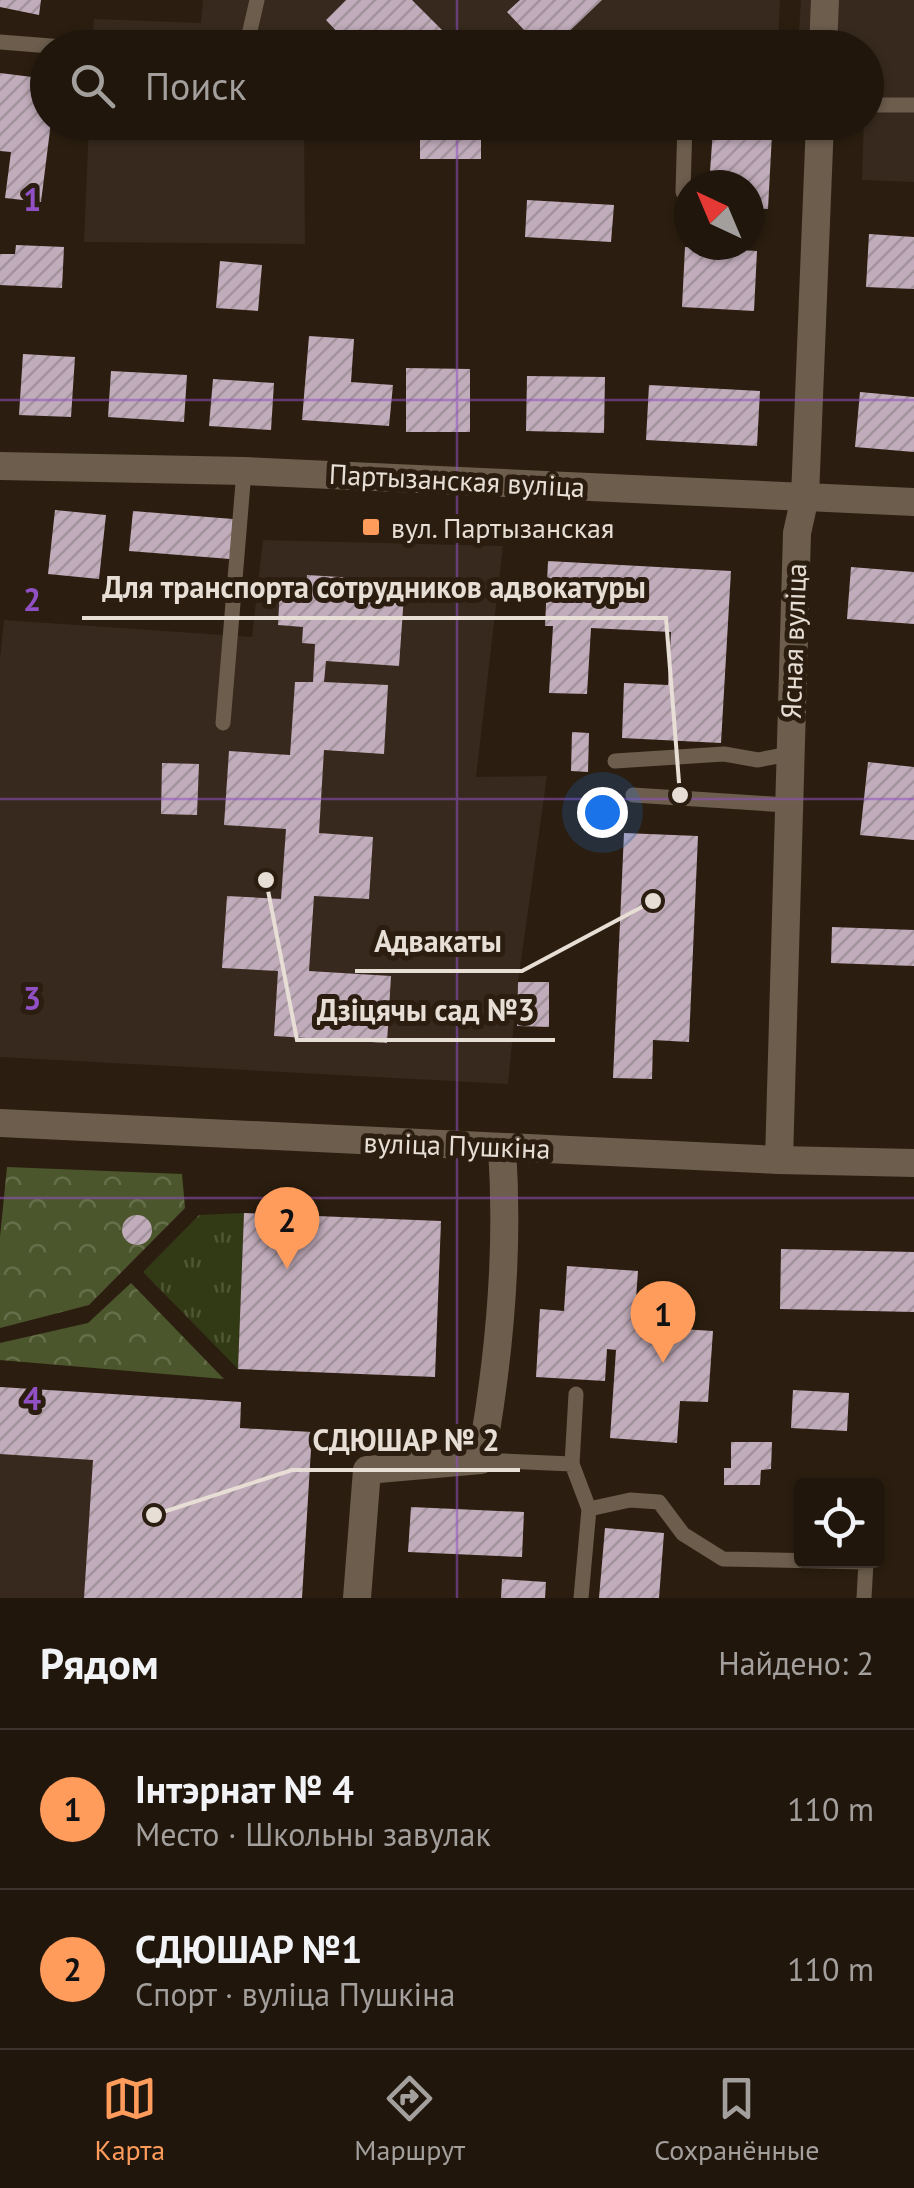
<!DOCTYPE html>
<html lang="ru">
<meta charset="utf-8">
<style>
body{margin:0;font-family:"PT Sans",sans-serif;background:#281f15;color:#f1f3f6}
.controls{position:absolute;right:30px;bottom:30px;display:grid;overflow:hidden;border-radius:10px;box-shadow:0 2px 8px #0004}
.controls button{width:90px;height:90px;display:grid;place-items:center;padding:0;border:0;border-bottom:2px solid #3d352d;background:#20160c;color:#f1f3f6;font:50px sans-serif}
.compass{position:absolute;left:674px;top:170px;width:90px;height:90px;border-radius:50%;background:#20160c;box-shadow:0 2px 8px #0004;rotate:316deg}
.you{position:absolute;left:602px;top:812px;width:35px;height:35px;margin:-25px;border:8px solid #fff;border-radius:50%;background:#1a73e8;box-shadow:0 0 0 15px #1a73e833}
.badge{display:grid;place-items:center;width:65px;height:65px;border-radius:50%;background:#ff9b5b;color:#111;font-size:32px;font-weight:700}
.pin{position:absolute;translate:-50% -82px;filter:drop-shadow(0 2px 5px #0008)}
.pin::after{content:'';position:absolute;top:52px;width:35px;height:30px;background:inherit;clip-path:polygon(0 0,100% 0,50% 100%)}
.list{margin:0;padding:0;list-style:none}
h2{display:flex;justify-content:space-between;align-items:center;height:130px;margin:0;padding:0 40px;font-size:42px}
h2 small{font-size:32px;font-weight:400;color:#a29f9d}
.list li{display:grid;grid-template-columns:65px 1fr auto;gap:30px;align-items:center;box-sizing:border-box;height:160px;padding:0 40px;border-top:2px solid #3d352d}
.list b{display:block;font-size:38px;white-space:nowrap}
.list p{margin:0;font-size:32px;white-space:nowrap;color:#a29f9d}
.list em{font-size:32px;font-style:normal;color:#a29f9d}
.icon{flex:none;width:55px;height:55px;fill:none;stroke:currentColor;stroke-width:2;stroke-linecap:round;stroke-linejoin:round}
.map{position:relative;flex:none;width:914px;height:1598px;overflow:hidden}
.search{position:absolute;background:#20160c;box-shadow:0 2px 8px #0004;left:30px;right:30px;top:30px;height:110px;display:flex;align-items:center;gap:25px;box-sizing:border-box;padding:0 35px;border-radius:55px;color:#a29f9d;font-size:38px}
.sheet{height:450px;background:#20160c}
nav{display:flex;justify-content:space-around;align-items:center;box-sizing:border-box;height:140px;border-top:2px solid #3d352d;background:#20160c;font-size:28px;color:#a29f9d}
nav a{display:grid;justify-items:center;gap:5px}
nav .on{color:#ff9b5b}
.map>svg:first-child{display:block}
</style>
<div class="map">
<svg width="914" height="1598" viewBox="0 0 914 1598">
<defs>
<pattern id="grass-tufts" width="24" height="20" patternUnits="userSpaceOnUse" patternTransform="scale(2.5)"><rect width="24" height="20" fill="#313a14"/><path d="M3 7l-1-3M5 7V3M7 7l1-3M15 17l-1-3M17 17v-4M19 17l1-3" fill="none" stroke="#4f5635"/></pattern>
<pattern id="forest-crowns" width="20" height="18" patternUnits="userSpaceOnUse" patternTransform="scale(2.5)"><rect width="20" height="18" fill="#4c562c"/><path d="M2 6a3 3 0 1 1 6 0M12 15a3 3 0 1 1 6 0" fill="none" stroke="#666e4a"/></pattern>
<pattern id="building-hatch" width="6" height="6" patternUnits="userSpaceOnUse" patternTransform="scale(2.5)"><rect width="6" height="6" fill="#c1acbb"/><path d="M-1 1l2-2M0 6l6-6M5 7l2-2" fill="none" stroke="#a2929c"/></pattern>
</defs>
<rect width="100%" height="100%" fill="#2b1e10"/>
<path fill="#37291d" d="M203 0H780L778 47 92 48 94 19 201 23Z
M801 0H914V182L862 180 866 48H798Z
M89 123H304L305 244 84 242Z
M263 540 503 546 476 777 547 776 518 982 508 1084 0 1057V659L4 620 252 637Z
M0 1387 241 1402 240 1428 312 1432 302 1598H0Z"/>
<path fill="url(#grass-tufts)" d="M244 1213 238 1369 143 1272 199 1215Z"/>
<path fill="url(#forest-crowns)" d="M7 1167 182 1174 185 1208 89 1305 0 1328V1237Z
M131 1283 224 1379 0 1360V1343L88 1323Z"/>
<path fill="url(#building-hatch)" d="M0 0H41L39 15 0 7Z
M346 0H412L446 34 432 48H352L326 20Z
M520 0H602L552 48H541L507 12Z
M0 73 48 79 51 122 41 202 5 198 11 152 0 151Z
M420 122H481V159H420Z
M713 130 772 134 768 209 749 208V185H709Z
M527 200 614 205 611 242 525 237Z
M869 234 914 237V289L866 287Z
M16 245 64 247 62 288 0 285V254H15Z
M685 247 757 251 754 311 682 307Z
M220 261 262 265 258 311 216 308Z
M309 336 354 339 351 382 393 385 389 426 302 420Z
M23 354 75 357 71 417 19 415Z
M406 368 470 369V432H406Z
M111 371 187 375 184 422 108 417Z
M527 376 605 377 604 433 526 431Z
M213 379 274 383 271 430 209 426Z
M649 385 760 391 757 446 646 440Z
M860 392 914 397V452L855 447Z
M55 510 106 515 99 579 48 574Z
M133 511 233 519 230 559 129 551Z
M548 561 731 571 721 743 622 738 624 683 668 685 671 632 591 628 587 694 549 693 553 626H545Z
M851 567 914 572V624L847 619Z
M307 575 405 581 399 666 326 661 324 682 388 685 384 754 324 750 319 833 373 837 369 899 314 896 309 971 391 976 387 1043 274 1036 278 971 222 968 227 896 281 899 286 829 224 825 229 751 290 755 295 682H313L315 644 302 643 303 627 278 625 280 587 306 588Z
M572 732 589 733 588 772 571 771Z
M868 762 914 767V840L860 835Z
M162 763 199 764 197 815 161 814Z
M624 833 698 836 689 1042 653 1040 652 1079 613 1078Z
M832 927 914 930V966L831 963Z
M518 982H549V1027L517 1026Z
M244 1213 441 1221 435 1377 238 1369Z
M122 1230a15 15 0 1 1 30 0a15 15 0 1 1-30 0Z
M781 1249 914 1252V1312L780 1309Z
M567 1266 638 1271 634 1326 713 1331 708 1402 680 1401 677 1443 610 1438 616 1350 607 1349 605 1381 536 1377 540 1309 564 1311Z
M0 1387 241 1402 240 1428 312 1432 302 1598H84L93 1460 0 1454Z
M793 1390 849 1393 847 1431 791 1428Z
M731 1442H772L771 1469 761 1470 760 1485H724V1468H731Z
M411 1507 524 1512 522 1557 408 1552Z
M605 1528 664 1533 659 1598H599Z
M502 1579 546 1582 545 1598H501Z"/>
<g fill="none" stroke-linecap="round" stroke-linejoin="round">
<path stroke="#6c5d4d" stroke-width="15" d="M0 42 76 48
M246 48 257 0
M866 105H914
M683 192 685 122
M223 723 244 471
M615 761 724 754 758 760 789 754
M633 795 787 805
M481 1460 572 1464 576 1394
M572 1464 589 1509 630 1500 659 1502 683 1534 723 1559 866 1562 864 1598
M581 1598 589 1509"/>
<path stroke="#6c5d4d" stroke-width="28" d="M823 48 825 0
M779 1160 797 533 805 497 820 122
M357 1598 367 1470 481 1460C499 1360 509 1249 502 1148"/>
<path stroke="#6c5d4d" stroke-width="28" d="M0 1123 779 1160 914 1163"/>
<path stroke="#6c5d4d" stroke-width="28" d="M0 466 244 471 914 502"/>
</g>
<path fill="none" stroke="#9150c3" stroke-width="2.5" stroke-opacity="0.55" d="M457 0V48M457 122V1598M0 400H914M0 799H914M0 1198H914"/>
<rect fill="#ff9b5b" stroke="#2b1e10" stroke-width="4" x="361" y="517" width="20" height="20" rx="5"/>
<g text-anchor="middle" dominant-baseline="central" stroke-width="10" stroke-linejoin="round" paint-order="stroke">
<g font-size="28" fill="#e7ded5" stroke="#2b1e10">
<text transform="translate(457 480) rotate(3)">Партызанская вуліца</text>
<text transform="translate(793 641) rotate(-88)">Ясная вуліца</text>
<text transform="translate(457 1145) rotate(2)">вуліца Пушкіна</text>
</g>
<g font-size="28" fill="#e7ded5" stroke="#2b1e10" text-anchor="start">
<text x="391" y="527">вул. Партызанская</text>
</g>
</g>
<g font-size="32" text-anchor="middle" font-weight="bold" fill="#9150c3" stroke="#2b1e10" stroke-width="10" stroke-linejoin="round" paint-order="stroke">
<text x="32" y="211">1</text>
<text x="32" y="611">2</text>
<text x="32" y="1010">3</text>
<text x="32" y="1410">4</text>
</g>
<path fill="none" stroke="#e7ded5" stroke-width="4" d="M680 795L666 618H82M653 901L522 971H355M266 880L297 1040H555M154 1515L292 1470H520"/>
<g fill="#e7ded5" stroke="#2b1e10" stroke-width="4">
<circle cx="680" cy="795" r="10"/>
<circle cx="653" cy="901" r="10"/>
<circle cx="266" cy="880" r="10"/>
<circle cx="154" cy="1515" r="10"/>
</g>
<g font-size="30" text-anchor="middle" font-weight="bold" fill="#e7ded5" stroke="#2b1e10" stroke-width="10" stroke-linejoin="round" paint-order="stroke">
<text x="374" y="598">Для транспорта сотрудников адвокатуры</text>
<text x="438" y="952">Адвакаты</text>
<text x="426" y="1021">Дзіцячы сад №3</text>
<text x="406" y="1451">СДЮШАР № 2</text>
</g>
</svg>
<div class="controls">
<button><svg class="icon" aria-label="locate" viewBox="0 0 24 24"><circle cx="12" cy="12" r="6"/><path d="M12 2v4M12 18v4M2 12h4M18 12h4"/></svg></button>
</div>
<svg class="compass" viewBox="-18 -18 36 36"><path d="M0-13l5 13h-10z" fill="#e53935"/><path d="M0 13l5-13h-10z" fill="#a29f9d"/></svg>
<div class="you"></div>
<div class="pin badge" style="left:663px;top:1363px">1</div>
<div class="pin badge" style="left:287px;top:1269px">2</div>
<div class="search"><svg class="icon" aria-label="search" viewBox="0 0 24 24"><circle cx="10" cy="10" r="6"/><path d="M15 15l6 6"/></svg>Поиск</div>
</div>
<section class="sheet">
<h2>Рядом<small>Найдено: 2</small></h2>
<ul class="list">
<li><span class="badge">1</span><div><b>Інтэрнат № 4</b><p>Место · Школьны завулак</p></div><em>110 m</em></li>
<li><span class="badge">2</span><div><b>СДЮШАР №1</b><p>Спорт · вуліца Пушкіна</p></div><em>110 m</em></li>
</ul>
</section>
<nav>
<a class="on"><svg class="icon" aria-label="map" viewBox="0 0 24 24"><path d="M3 6l6-2 6 2 6-2v14l-6 2-6-2-6 2zM9 4v14M15 6v14"/></svg>Карта</a>
<a><svg class="icon" aria-label="directions" viewBox="0 0 24 24"><path d="M12 3l9 9-9 9-9-9zM9 14v-3h6M13 9l2 2-2 2"/></svg>Маршрут</a>
<a><svg class="icon" aria-label="saved" viewBox="0 0 24 24"><path d="M7 4h10v16l-5-4-5 4z"/></svg>Сохранённые</a>
</nav>
